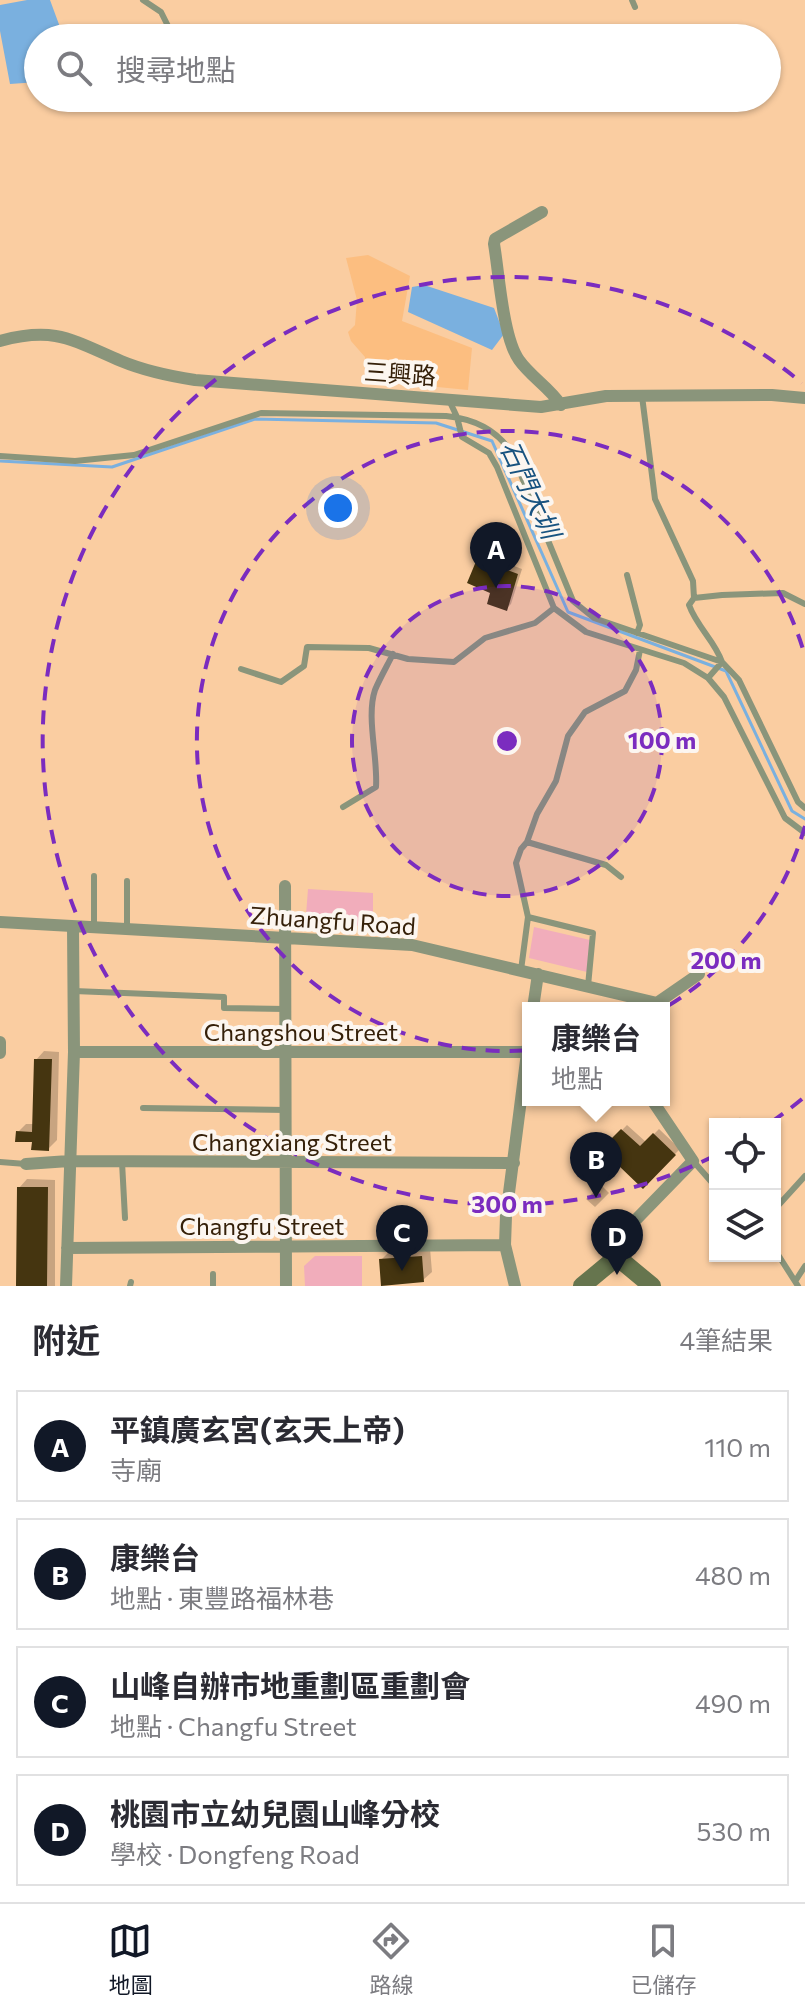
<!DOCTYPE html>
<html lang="zh-TW">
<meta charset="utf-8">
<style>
body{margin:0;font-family:Commissioner,"Noto Sans TC",sans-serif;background:#f7f7f7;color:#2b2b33}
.controls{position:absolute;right:24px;bottom:24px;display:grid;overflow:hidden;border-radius:0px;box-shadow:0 2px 6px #0004}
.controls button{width:72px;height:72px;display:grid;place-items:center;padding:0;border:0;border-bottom:2px solid #e1e1e2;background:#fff;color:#2b2b33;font:40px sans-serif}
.you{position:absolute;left:338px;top:508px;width:28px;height:28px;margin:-20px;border:6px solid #fff;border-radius:50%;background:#1a73e8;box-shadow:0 0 0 12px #1a73e833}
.badge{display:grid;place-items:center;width:52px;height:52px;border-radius:50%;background:#111827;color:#fff;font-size:26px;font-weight:700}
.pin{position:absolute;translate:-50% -66px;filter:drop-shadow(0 2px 4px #0008)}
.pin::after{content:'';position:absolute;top:42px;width:28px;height:24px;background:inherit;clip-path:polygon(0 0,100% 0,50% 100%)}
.popup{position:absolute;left:522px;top:1002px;width:148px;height:104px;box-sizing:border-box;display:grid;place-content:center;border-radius:0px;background:#fff;filter:drop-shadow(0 2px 6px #0005);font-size:26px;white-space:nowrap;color:#7c7c81}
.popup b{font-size:30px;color:#2b2b33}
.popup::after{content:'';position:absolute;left:50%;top:100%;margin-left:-16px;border:16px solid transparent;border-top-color:#fff}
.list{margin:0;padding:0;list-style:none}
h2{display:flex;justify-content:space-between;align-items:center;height:104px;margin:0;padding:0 32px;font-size:34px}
h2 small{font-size:26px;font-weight:400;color:#7c7c81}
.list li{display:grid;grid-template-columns:52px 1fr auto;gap:24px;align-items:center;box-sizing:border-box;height:112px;margin:0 16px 16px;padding:0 16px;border:2px solid #e1e1e2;border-radius:0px}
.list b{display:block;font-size:30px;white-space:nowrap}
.list p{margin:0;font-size:26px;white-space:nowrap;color:#7c7c81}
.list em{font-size:26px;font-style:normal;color:#7c7c81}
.icon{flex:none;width:44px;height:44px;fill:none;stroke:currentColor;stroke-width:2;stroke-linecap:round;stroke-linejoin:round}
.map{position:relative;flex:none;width:805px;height:1286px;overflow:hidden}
.search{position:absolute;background:#fff;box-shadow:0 2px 6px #0004;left:24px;right:24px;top:24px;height:88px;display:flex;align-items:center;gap:20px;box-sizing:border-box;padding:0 28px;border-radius:44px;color:#7c7c81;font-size:30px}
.sheet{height:616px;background:#fff}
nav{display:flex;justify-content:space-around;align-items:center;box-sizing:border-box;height:112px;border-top:2px solid #e1e1e2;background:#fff;font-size:22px;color:#7c7c81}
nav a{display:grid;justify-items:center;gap:4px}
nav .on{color:#111827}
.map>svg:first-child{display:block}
</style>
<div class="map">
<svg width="805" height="1286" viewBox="0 0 805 1286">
<rect width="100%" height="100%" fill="#facda1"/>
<path fill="#fcbe80" d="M368 255 410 276 402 321 472 348 468 390 417 385 365 372V357L351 341 348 332 355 325 357 300 346 258Z"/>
<path fill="#f1adbb" d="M308 889 373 893V926L314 925 306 915Z
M534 927 590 940 587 972 529 958Z
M315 1256H362V1286H305L304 1266Z"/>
<path fill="#7ab0df" d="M27 0H50L64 38H38V82L10 84 0 31V5Z
M424 285 494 308 504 334 492 350 408 312 412 287Z"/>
<path fill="#0003" d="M484 555 522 569 511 604 506 609 493 592 479 560Z
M44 1051 59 1052 57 1140 48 1149 18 1132 26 1124H34L36 1060Z
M627 1125 646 1142 659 1129 680 1149 643 1186 618 1162 585 1168Z
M27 1179 55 1180V1286H18L19 1188Z
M601 1185 609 1193 595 1207 586 1199Z
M430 1248 432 1272 423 1280 381 1260 389 1252Z"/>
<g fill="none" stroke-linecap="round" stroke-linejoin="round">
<path stroke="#7ab0df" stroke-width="3" d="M0 461 112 467 255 419 436 423 492 441 568 612 726 671 792 811 805 819"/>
</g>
<path fill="#453510" d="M477 559 518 574 507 611 487 604 490 593 467 583Z
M34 1059H52L49 1151 31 1150 32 1142H15L16 1131 32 1132Z
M621 1129 640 1146 653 1133 676 1155 643 1189 618 1165 599 1184 582 1168Z
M17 1187H48L47 1286H16Z
M422 1256 424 1282 381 1286 379 1259Z"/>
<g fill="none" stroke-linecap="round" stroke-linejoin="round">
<path stroke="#8a957b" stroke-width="6" d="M143 0 161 12 174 38
M632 0 635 7
M642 396 655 499 693 581 694 598 689 605C697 627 715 641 722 662L708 678
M449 400 457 417 462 437 489 453 497 467 554 608 586 632 684 663 708 678 724 697 785 818 805 833
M0 456 75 461 134 455 261 413 446 416C474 419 496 429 512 453L573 601 594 618 722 662 739 680 798 802 805 808
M627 575 640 625 637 633
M694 598 722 595 783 593 805 604
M241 669 281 682 304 666 307 647 369 648 408 659 454 662 485 638 535 623 554 608
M343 807 376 787C378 757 366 717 375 690 380 678 387 666 393 654
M527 842 606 865 621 877
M94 876V928
M127 881V929
M528 917 593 933 588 986
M521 970 528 917 516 863 521 849 527 842 537 814 556 781 568 736 585 712 625 691 636 670 640 650
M74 991 224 997V1008L285 1009
M143 1108 286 1110
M738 1124 740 1121
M0 1162 26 1164
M122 1162 125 1218
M694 1162 715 1186
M775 1209 805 1176
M775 1250 798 1286
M796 1280 805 1266
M130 1286 131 1282
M213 1286V1274"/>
<path stroke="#8a957b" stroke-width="12" d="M542 212 495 239 494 244C499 273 503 338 519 360 531 377 549 387 561 405
M0 341C55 326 72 340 121 361 145 371 169 376 195 380L541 407 606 396 772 395 805 398
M285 886 286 1286
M0 922 412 945 657 1003
M657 1003 699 974
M533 1008 538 974
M0 1042V1053
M74 1052H527
M26 1164 69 1161 514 1163
M67 1248 505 1245
M617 1257 622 1234 693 1161 652 1100
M66 1286 74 1052 73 927
M515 1286 505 1245 506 1216 528 1045"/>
<path stroke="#66754e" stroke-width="18" d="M582 1286 617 1257 652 1286"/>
</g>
<circle cx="507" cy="741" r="155" fill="#7b2cbf" fill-opacity=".12"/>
<g fill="none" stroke="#7b2cbf" stroke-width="4" stroke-dasharray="14 10">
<circle cx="507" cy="741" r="155"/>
<path d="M805 826A310 310 0 1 1 805 656"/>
<path d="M802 1099A464 464 0 0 1 770 1123M714 1156A464 464 0 1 1 802 383"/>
</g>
<g text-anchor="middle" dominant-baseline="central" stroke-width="8" stroke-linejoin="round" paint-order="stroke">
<g font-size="24" fill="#352009" stroke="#fcf6f0">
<text transform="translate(400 373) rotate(4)">三興路</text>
<text transform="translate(333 920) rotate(4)">Zhuangfu Road</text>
<text x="301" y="1031">Changshou Street</text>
<text x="292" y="1141">Changxiang Street</text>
<text x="262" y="1225">Changfu Street</text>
</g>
<g font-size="26" font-style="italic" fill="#185380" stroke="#fcf6f0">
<text transform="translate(531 489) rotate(65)">石門大圳</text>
</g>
</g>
<circle cx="507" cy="741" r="12" fill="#7b2cbf" stroke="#fcf6f0" stroke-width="4"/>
<g font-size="24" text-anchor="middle" font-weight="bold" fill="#7b2cbf" stroke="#fcf6f0" stroke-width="8" stroke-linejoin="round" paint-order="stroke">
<text x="662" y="749">100 m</text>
<text x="726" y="969">200 m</text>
<text x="507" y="1213">300 m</text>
</g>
</svg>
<div class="controls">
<button><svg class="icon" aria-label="locate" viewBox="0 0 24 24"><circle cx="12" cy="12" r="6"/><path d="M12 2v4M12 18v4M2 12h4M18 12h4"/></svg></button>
<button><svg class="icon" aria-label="layers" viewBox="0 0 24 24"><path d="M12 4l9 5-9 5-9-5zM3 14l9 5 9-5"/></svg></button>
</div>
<div class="you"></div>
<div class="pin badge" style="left:496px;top:588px">A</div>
<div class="pin badge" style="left:596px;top:1198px">B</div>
<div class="popup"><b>康樂台</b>地點</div>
<div class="pin badge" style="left:402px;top:1271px">C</div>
<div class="pin badge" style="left:617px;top:1275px">D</div>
<div class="search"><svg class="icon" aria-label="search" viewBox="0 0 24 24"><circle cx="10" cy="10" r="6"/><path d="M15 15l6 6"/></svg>搜尋地點</div>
</div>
<section class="sheet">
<h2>附近<small>4筆結果</small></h2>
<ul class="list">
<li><span class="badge">A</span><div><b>平鎮廣玄宮(玄天上帝)</b><p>寺廟</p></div><em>110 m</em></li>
<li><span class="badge">B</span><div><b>康樂台</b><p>地點 · 東豐路福林巷</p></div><em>480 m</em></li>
<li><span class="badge">C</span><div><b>山峰自辦市地重劃區重劃會</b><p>地點 · Changfu Street</p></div><em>490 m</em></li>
<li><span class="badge">D</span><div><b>桃園市立幼兒園山峰分校</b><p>學校 · Dongfeng Road</p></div><em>530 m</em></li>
</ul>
</section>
<nav>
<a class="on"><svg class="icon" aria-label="map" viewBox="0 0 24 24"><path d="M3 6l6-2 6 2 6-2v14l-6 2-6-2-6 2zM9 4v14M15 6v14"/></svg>地圖</a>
<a><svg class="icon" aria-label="directions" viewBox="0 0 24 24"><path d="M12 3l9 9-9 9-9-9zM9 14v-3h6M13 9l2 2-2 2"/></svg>路線</a>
<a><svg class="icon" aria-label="saved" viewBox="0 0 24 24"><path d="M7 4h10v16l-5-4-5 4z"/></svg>已儲存</a>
</nav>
